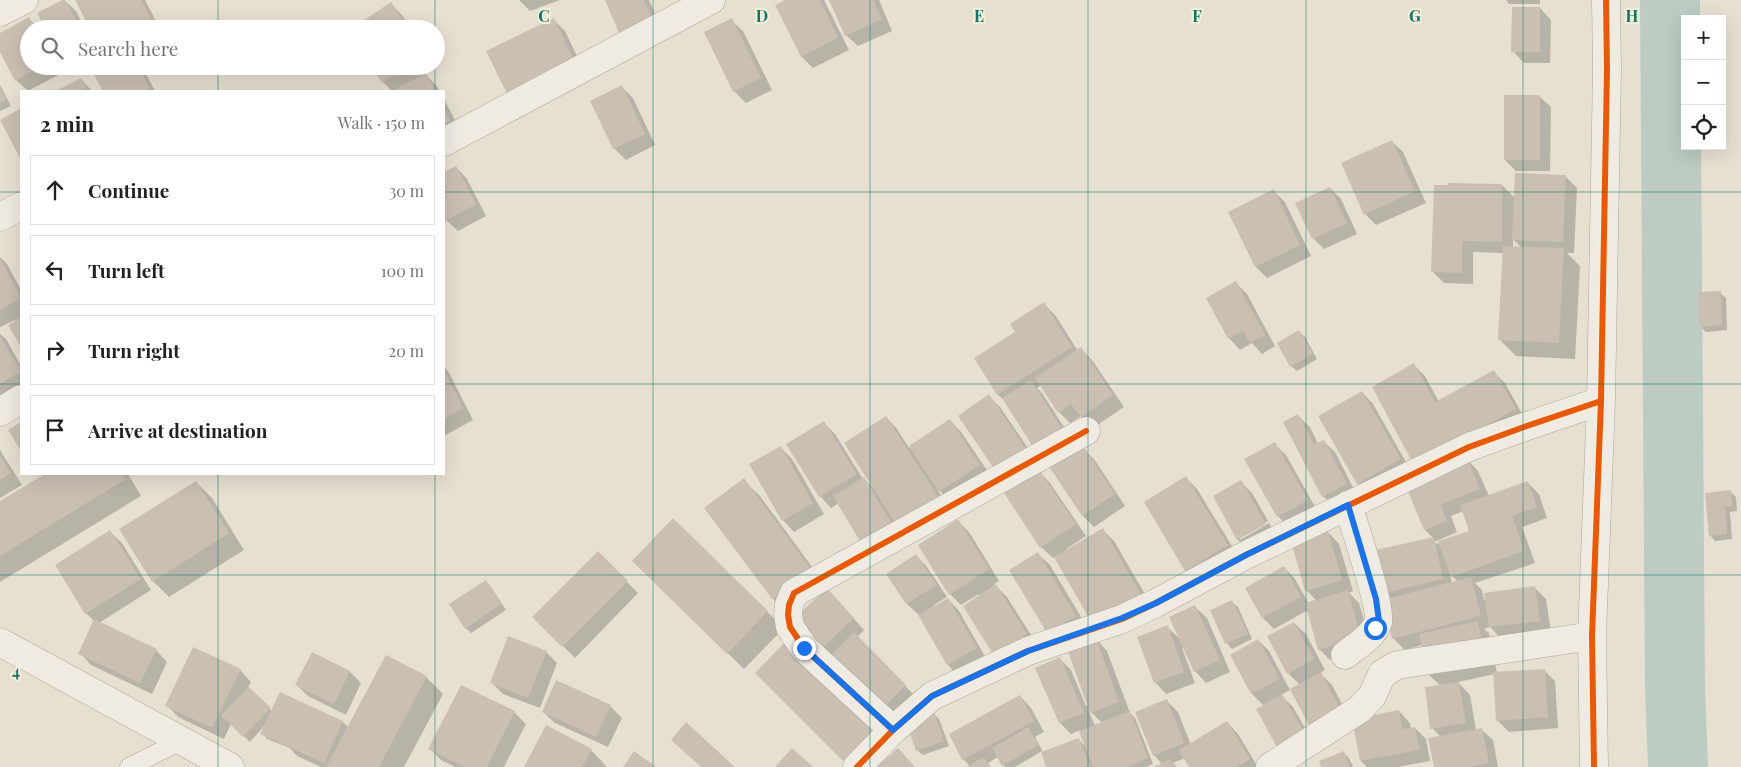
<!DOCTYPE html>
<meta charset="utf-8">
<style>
body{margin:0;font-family:"Playfair Display",serif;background:#f6f6f6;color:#202124}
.controls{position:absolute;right:15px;top:15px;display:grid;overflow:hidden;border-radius:0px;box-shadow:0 5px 20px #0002}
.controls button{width:45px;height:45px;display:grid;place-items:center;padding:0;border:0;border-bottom:1px solid #e0e0e0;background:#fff;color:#202124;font:25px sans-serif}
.stop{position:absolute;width:15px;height:15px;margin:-11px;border:4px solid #1a73e8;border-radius:50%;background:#fff}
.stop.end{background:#1a73e8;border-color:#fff;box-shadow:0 1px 5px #0008}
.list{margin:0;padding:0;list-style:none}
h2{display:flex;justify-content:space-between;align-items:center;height:65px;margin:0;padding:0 20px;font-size:21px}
h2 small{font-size:16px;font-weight:400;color:#757577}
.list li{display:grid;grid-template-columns:32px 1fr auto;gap:15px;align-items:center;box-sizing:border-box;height:70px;margin:0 10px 10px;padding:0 10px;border:1px solid #e0e0e0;border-radius:0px}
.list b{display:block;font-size:19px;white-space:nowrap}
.list em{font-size:16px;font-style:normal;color:#757577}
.icon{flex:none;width:28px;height:28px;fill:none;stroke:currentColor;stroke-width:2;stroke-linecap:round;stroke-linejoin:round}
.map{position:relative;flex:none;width:1741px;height:767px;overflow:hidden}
.search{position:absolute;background:#fff;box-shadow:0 5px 20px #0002;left:20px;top:20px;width:425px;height:55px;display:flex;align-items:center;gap:12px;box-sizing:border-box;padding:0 18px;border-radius:28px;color:#757577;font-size:19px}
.panel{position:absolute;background:#fff;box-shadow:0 5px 20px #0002;left:20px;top:90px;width:425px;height:385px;border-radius:0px}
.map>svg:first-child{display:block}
</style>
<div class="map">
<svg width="1741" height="767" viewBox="0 0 1741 767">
<rect width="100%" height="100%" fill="#e7e0d1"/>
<path fill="#0003" fill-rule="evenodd" d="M64 0 76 11 85 29H47Z
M76 0H145L160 29H91Z
M519 0H560L530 11Z
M606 0H649L665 37Z
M788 0H824L849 50 813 68 802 57 777 5Z
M831 0H879L892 31 858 46 846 35Z
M1506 0H1540V4H1509Z
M391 4 402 15 411 29H353Z
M1540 8 1551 20 1550 63H1524L1513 51Z
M29 19 39 29H29V66H59L62 73 28 91 16 80 0 49V34Z
M554 20 565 31 587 77 521 109Z
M731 20 743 31 772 90 746 103 734 91 705 33Z
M70 66H80L73 70Z
M95 66H142L155 91H104L92 68Z
M372 66H435L424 73 437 86 440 91H392L383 82Z
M81 79 92 91H59Z
M0 85 11 106 0 111Z
M622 87 633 98 655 145 626 160 614 148Z
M1539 96 1551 107 1550 171H1516L1505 160Z
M444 99 461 132 444 141Z
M1391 141 1403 152 1426 203 1376 225 1365 214Z
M456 167 467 179 486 216 458 231 446 220 444 215V174Z
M1565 176 1577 188 1574 253H1567L1580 266 1575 359 1516 356 1499 339 1504 253 1473 252V284L1444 283 1433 272 1449 186 1502 185 1515 198ZM1513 239 1522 248 1513 247Z
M1330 188 1341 199 1357 234 1324 249 1313 238Z
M1274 191 1285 202 1311 256 1267 278 1256 267Z
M0 257 7 264 21 290V345L9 326 16 321 15 320 0 327Z
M1236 283 1247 294 1275 346 1262 354 1252 343 1240 350 1229 338 1207 299Z
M1720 293 1726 298 1727 330 1706 332 1700 326Z
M1044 304 1055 315 1078 351 1081 349 1092 360 1124 407 1093 428 1081 416 1070 423 1059 412 1041 385 1037 388 1042 393 1075 444 1006 402 998 395 976 359 1017 332Z
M1299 332 1305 337 1317 359 1297 371 1291 366Z
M0 334 6 339 21 366V389L0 402Z
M1414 365 1425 376 1439 402 1494 372 1505 383 1526 421 1467 459 1478 471 1489 496 1528 483 1539 494 1547 518 1522 527 1535 563 1475 583 1482 590 1484 600 1535 588 1546 599 1551 632 1501 638 1490 627 1484 629 1489 633 1497 673 1544 670 1555 681 1558 728 1509 732 1498 721 1495 674 1458 682 1470 695 1476 730 1481 729 1493 740 1498 767H1435L1441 737 1432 728 1441 686 1429 675 1423 645 1405 650 1393 638 1378 595 1433 538 1425 530 1427 476ZM1464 511 1471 531 1442 547 1438 543 1435 544 1434 542 1457 532 1451 516ZM1450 574 1458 582 1452 583Z
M444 367 448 371 473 420 444 436Z
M1362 392 1373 404 1411 471 1369 495 1358 483Z
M989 396 1000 407 1036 460 1007 480Z
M1298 416 1310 427 1318 444 1323 441 1335 452 1357 495 1335 507 1323 496Z
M886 417 897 429 909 448 950 420 961 432 991 476 951 502 936 487 950 511 902 536 839 503 831 508 820 496 788 445 824 423 835 434 863 479 873 487Z
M1274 444 1286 455 1318 512 1289 528 1278 516Z
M780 447 792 459 824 514 794 532 783 520Z
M1082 448 1094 459 1125 506 1094 527 1083 516Z
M0 450 22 485 0 498Z
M1039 471 1050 483 1086 536 1066 549 1068 551 1103 530 1114 541 1153 608 1094 624 1055 556 1053 558 1041 547Z
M48 474H128L141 496 0 582V503Z
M1186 478 1197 489 1238 556 1198 581 1186 570Z
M743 480 760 496 826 586 789 614 772 598Z
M196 482 212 498 244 550 169 597 153 581Z
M1241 482 1252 493 1268 521 1240 537V540L1269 523 1276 535 1250 551 1238 540 1214 497Z
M1730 491 1736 497 1737 511 1730 512 1732 539 1715 541 1710 535Z
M673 520 784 628 744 669 633 561Z
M958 521 969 532 999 581 994 584 1007 597 1038 646 1007 666 979 594 961 605 950 594Z
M110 532 122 543 151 590 99 623 156 650 167 662 152 694 91 665 80 653 95 622 86 613Z
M1328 532 1339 544 1353 591 1349 593 1359 603 1372 648 1330 660 1319 649 1308 610 1274 629 1263 618 1284 567 1295 579 1309 604 1317 601 1306 590Z
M598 553 638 593 575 658 534 617Z
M1038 554 1050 565 1087 627 1059 643Z
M916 555 927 567 947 597 934 605 935 607 948 599 959 611 987 660 959 676 948 665 919 615 907 604 888 574Z
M486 582 491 587 506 610 471 633 466 628Z
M838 601 864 630 857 637 916 697 892 721 822 648Z
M1232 602 1238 607 1252 639 1232 649 1227 643Z
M1195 607 1207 618 1230 672 1206 683 1195 671 1184 647 1182 648 1195 683 1166 694 1155 682 1167 627 1181 640Z
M1294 623 1306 634 1325 670 1320 673 1332 685 1353 725 1292 689 1281 695 1293 707 1317 749 1264 706 1252 694 1258 640 1269 651 1290 690 1300 685 1288 673Z
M1096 639 1107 651 1130 713 1135 718 1153 764 1146 767H1048L1042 751 1015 767H1005L998 757 988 763 990 767H968L970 766 963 759 1020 696 1031 708 1044 732 1035 737 1043 752 1078 739 1086 747 1080 730 1071 734 1060 723 1059 658 1071 670 1086 706 1088 705ZM1088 709 1102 723 1095 726Z
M546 652 557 663 540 708 503 694 491 682Z
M312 654 350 672 361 683 346 715 308 696 297 685Z
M387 656 426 677 443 694 404 767H321L297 756 290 748 267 739 262 733 265 725 250 742 231 724 224 739 178 717 167 705 240 670 251 682 248 688 272 711 280 693 343 722 349 728Z
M1166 700 1178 712 1191 745 1227 722 1238 734 1258 767H1190L1185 758 1173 763 1177 767H1156L1162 764 1154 755Z
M610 706 622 718 608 747 555 723 543 712Z
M1399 711 1410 723 1411 728H1415L1426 739 1430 761 1398 767H1367L1361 761Z
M514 712 526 724 504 767H455L441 760 430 749Z
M934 714 939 719 949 746 923 755 917 750Z
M591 750 607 767H525Z
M1344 753 1349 758 1353 767H1322Z"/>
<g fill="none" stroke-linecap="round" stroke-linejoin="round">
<path stroke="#bcccc2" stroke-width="60" d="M1670 0 1675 687 1678 767"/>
</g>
<path fill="#cbbfb2" d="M62 0H65L80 29H45L37 13Z
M75 0H141L156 29H90Z
M605 0H644L654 25 622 40Z
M785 0H820L838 38 801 57 775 5Z
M829 0H873L882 19 845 36Z
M391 2 408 29H351Z
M1512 7H1540V52H1511Z
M29 17 35 29H29V66H42L15 81 0 52V33Z
M554 18 576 65 509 98 486 51Z
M732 18 761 78 733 92 704 32Z
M93 66H138L151 91H103L90 68Z
M371 66H407L382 83Z
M426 73 435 91H392Z
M81 78 88 91H56Z
M622 85 645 134 613 149 590 101Z
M0 88 6 100 0 103Z
M1504 95H1540V160H1504Z
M21 108V160L0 120Z
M444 108 450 121 444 124Z
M1392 140 1415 191 1364 215 1341 163Z
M456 166 476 204 445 221 444 218V172Z
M1515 173 1566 175 1563 242 1512 240Z
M1448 183 1502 184V242L1462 241V273L1431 272 1434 185H1448Z
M1330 187 1347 223 1312 239 1295 203Z
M1274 189 1300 245 1255 267 1228 212Z
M1503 246 1564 248 1559 343 1498 340Z
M0 258 21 298 0 310Z
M1236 281 1265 335 1250 343 1243 331 1228 339 1206 298Z
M1721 291 1722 325 1699 327 1698 292Z
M1044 302 1072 347 997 395 974 358 1015 332 1010 324Z
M21 317V347L8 325Z
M1299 330 1313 354 1290 367 1277 343Z
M0 336 21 371 0 384Z
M1081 347 1113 395 1081 417 1071 404 1058 413 1035 378Z
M1414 363 1435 402 1494 370 1516 409 1414 465 1372 387Z
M444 371 463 408 444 419Z
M1031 380 1064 432 1035 450 1002 398Z
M1362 391 1401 459 1357 484 1318 416Z
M989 394 1026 449 995 470 958 416Z
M1298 414 1314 444 1324 440 1347 484 1322 497 1283 422Z
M886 416 940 500 898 527 844 443Z
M950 419 980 465 939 492 909 446Z
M824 421 857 474 819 497 786 444Z
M21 422V451L8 430Z
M1275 442 1308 500 1277 517 1244 459Z
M781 446 813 503 782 521 749 464Z
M1083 446 1115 494 1082 516 1050 468Z
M0 455 11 473 0 480Z
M1467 458 1480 489 1441 505 1447 521 1424 530 1405 484Z
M1039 470 1076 524 1040 548 1004 493Z
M45 474H122L126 479 0 556V501Z
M1186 476 1228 545 1185 571 1144 502Z
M864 477 892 524 861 543 833 496Z
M744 478 811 569 772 599 704 508Z
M1241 480 1266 524 1237 540 1213 496Z
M196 481 229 533 152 582 119 529Z
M1528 481 1537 507 1512 516 1524 551 1451 577 1438 541 1469 531 1460 505Z
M1731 490 1732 506 1725 507 1727 534 1709 536 1705 493Z
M673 518 768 611 727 654 632 561Z
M958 519 989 569 949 595 918 545Z
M1103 528 1142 596 1093 625 1054 557Z
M110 530 141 579 85 614 55 565Z
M1328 531 1342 580 1305 591 1291 541Z
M1434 537 1443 579 1376 595 1367 552Z
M598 551 628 581 562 647 532 617Z
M1038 552 1076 616 1047 633 1009 570Z
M916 554 937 585 906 604 886 574Z
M1284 566 1301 597 1262 618 1245 588Z
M1471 577 1481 616 1392 639 1383 600Z
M486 580 501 604 465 629 449 604Z
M996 584 1027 634 994 656 963 606Z
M1535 586 1540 621 1489 627 1484 593Z
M827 588 854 618 821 649 793 619Z
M1348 590 1361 637 1318 650 1305 603Z
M948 598 977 648 947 665 918 615Z
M1232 600 1248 634 1225 644 1210 610Z
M1195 605 1220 660 1194 672 1169 617Z
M94 619 157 649 140 683 78 654Z
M1478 621 1486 662 1428 675 1419 634Z
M1294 622 1314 659 1287 674 1267 636Z
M1168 625 1184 672 1154 683 1137 637Z
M854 632 906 685 880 711 828 658Z
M508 636 547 651 528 698 490 683Z
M1096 638 1119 702 1090 713 1067 649Z
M1258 639 1280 679 1251 694 1230 655Z
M787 640 876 728 843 761 755 673Z
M193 647 241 669 212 728 165 706Z
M312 652 350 671 334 704 295 685Z
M386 655 427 676 379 767H326Z
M1060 657 1084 713 1059 723 1035 668Z
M1545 669 1548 717 1496 721 1493 672Z
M1321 672 1343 714 1312 731 1290 689Z
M556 680 611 705 596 737 542 712Z
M1459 682 1466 723 1430 729 1425 687Z
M461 685 515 711 487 767H465L428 749Z
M249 687 271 708 243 737 221 715Z
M280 692 343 721 324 763 260 734Z
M1282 694 1307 737 1280 753 1256 709Z
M1020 695 1034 721 962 760 949 734Z
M1167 699 1184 743 1153 756 1135 712Z
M1399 710 1402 729 1415 727 1419 750 1360 761 1352 719Z
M1130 711 1148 758 1128 767H1093L1079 731Z
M934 712 944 741 916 751 906 722Z
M1227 721 1250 759 1237 767H1189L1179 750Z
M686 722 735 767H701L671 740Z
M546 725 592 749 582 767H524Z
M1028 727 1038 745 1002 766 992 748Z
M1482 728 1489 763 1468 767H1434L1428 738Z
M1079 738 1090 767H1046L1041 752Z
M792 748 813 767H775Z
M898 748 915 767H877Z
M634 751 656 767H623Z
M1344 751 1350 767H1321L1319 761Z
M984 757 989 767H966Z
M1171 759 1174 767H1153Z"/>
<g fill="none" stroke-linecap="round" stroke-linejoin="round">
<defs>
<path id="service" d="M129 767 181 741"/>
<path id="minor" d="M0 12 24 0
M444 142 711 0
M0 217 21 206
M0 412 21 399
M1345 655C1356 646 1374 636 1378 622 1382 608 1354 525 1348 505
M893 730 804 648 790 627 788 615 789 605 794 593 1086 431
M857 767 893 730 932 696 1028 651 1122 619 1156 603 1246 555 1469 447 1524 427 1601 401
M1270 767 1360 709 1372 696 1382 674 1397 665 1592 636
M1594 767 1592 636 1601 401 1607 69 1606 0"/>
<path id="tertiary" d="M0 642 230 767"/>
</defs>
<use href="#service" stroke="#ada599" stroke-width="19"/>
<use href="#minor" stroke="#ada599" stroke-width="29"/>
<use href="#tertiary" stroke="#ada599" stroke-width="29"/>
<use href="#service" stroke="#efebe3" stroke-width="18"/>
<use href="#minor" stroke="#efebe3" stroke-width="28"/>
<use href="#tertiary" stroke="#efebe3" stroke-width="28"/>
<defs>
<path id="cycleway" d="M893 730 804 648 790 627 788 615 789 605 794 593 1086 431
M857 767 893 730 932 696 1028 651 1122 619 1156 603 1246 555 1469 447 1524 427 1601 401
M1594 767 1592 636 1601 401 1607 69 1606 0"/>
</defs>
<use href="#cycleway" stroke="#f7eed8" stroke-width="9"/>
<use href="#cycleway" stroke="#e8590c" stroke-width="6"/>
</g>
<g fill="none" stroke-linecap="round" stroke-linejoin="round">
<path stroke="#1a73e8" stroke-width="6" d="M804 648 893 730 932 696 1028 651 1122 618 1156 603 1246 555 1348 505 1376 599 1379 621 1375 628"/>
</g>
<path fill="none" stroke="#0f766e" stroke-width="1" stroke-opacity="0.55" d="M218 0V29M435 0V29M653 0V767M870 0V767M1088 0V767M1306 0V767M1523 0V767M218 66V91M435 66V91M0 192H21M444 192H1741M0 384H21M444 384H1741M218 474V767M435 474V767M0 575H1741"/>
<g font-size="16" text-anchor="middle" font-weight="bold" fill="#0f766e" stroke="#f7eed8" stroke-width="4" stroke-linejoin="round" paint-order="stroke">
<text x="544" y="22">C</text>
<text x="762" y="22">D</text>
<text x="979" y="22">E</text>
<text x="1197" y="22">F</text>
<text x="1415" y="22">G</text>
<text x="1632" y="22">H</text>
<text x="16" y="677">4</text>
</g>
</svg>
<div class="controls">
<button>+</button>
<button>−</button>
<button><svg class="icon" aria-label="locate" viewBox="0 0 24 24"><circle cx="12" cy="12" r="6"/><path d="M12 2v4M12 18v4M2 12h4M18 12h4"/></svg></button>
</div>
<div class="stop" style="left:1375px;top:628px"></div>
<div class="stop end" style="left:804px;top:648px"></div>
<div class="search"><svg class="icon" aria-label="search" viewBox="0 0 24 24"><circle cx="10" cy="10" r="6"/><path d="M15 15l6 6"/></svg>Search here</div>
<section class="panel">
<h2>2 min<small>Walk · 150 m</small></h2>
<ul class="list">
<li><svg class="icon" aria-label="ahead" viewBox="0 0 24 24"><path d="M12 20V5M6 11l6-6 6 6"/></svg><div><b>Continue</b></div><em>30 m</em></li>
<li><svg class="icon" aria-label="left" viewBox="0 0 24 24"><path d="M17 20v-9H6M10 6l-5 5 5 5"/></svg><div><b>Turn left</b></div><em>100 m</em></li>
<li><svg class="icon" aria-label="right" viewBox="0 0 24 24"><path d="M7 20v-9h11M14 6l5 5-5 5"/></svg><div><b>Turn right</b></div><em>20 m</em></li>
<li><svg class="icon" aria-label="arrive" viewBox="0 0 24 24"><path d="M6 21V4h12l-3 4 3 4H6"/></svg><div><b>Arrive at destination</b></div></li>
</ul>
</section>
</div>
